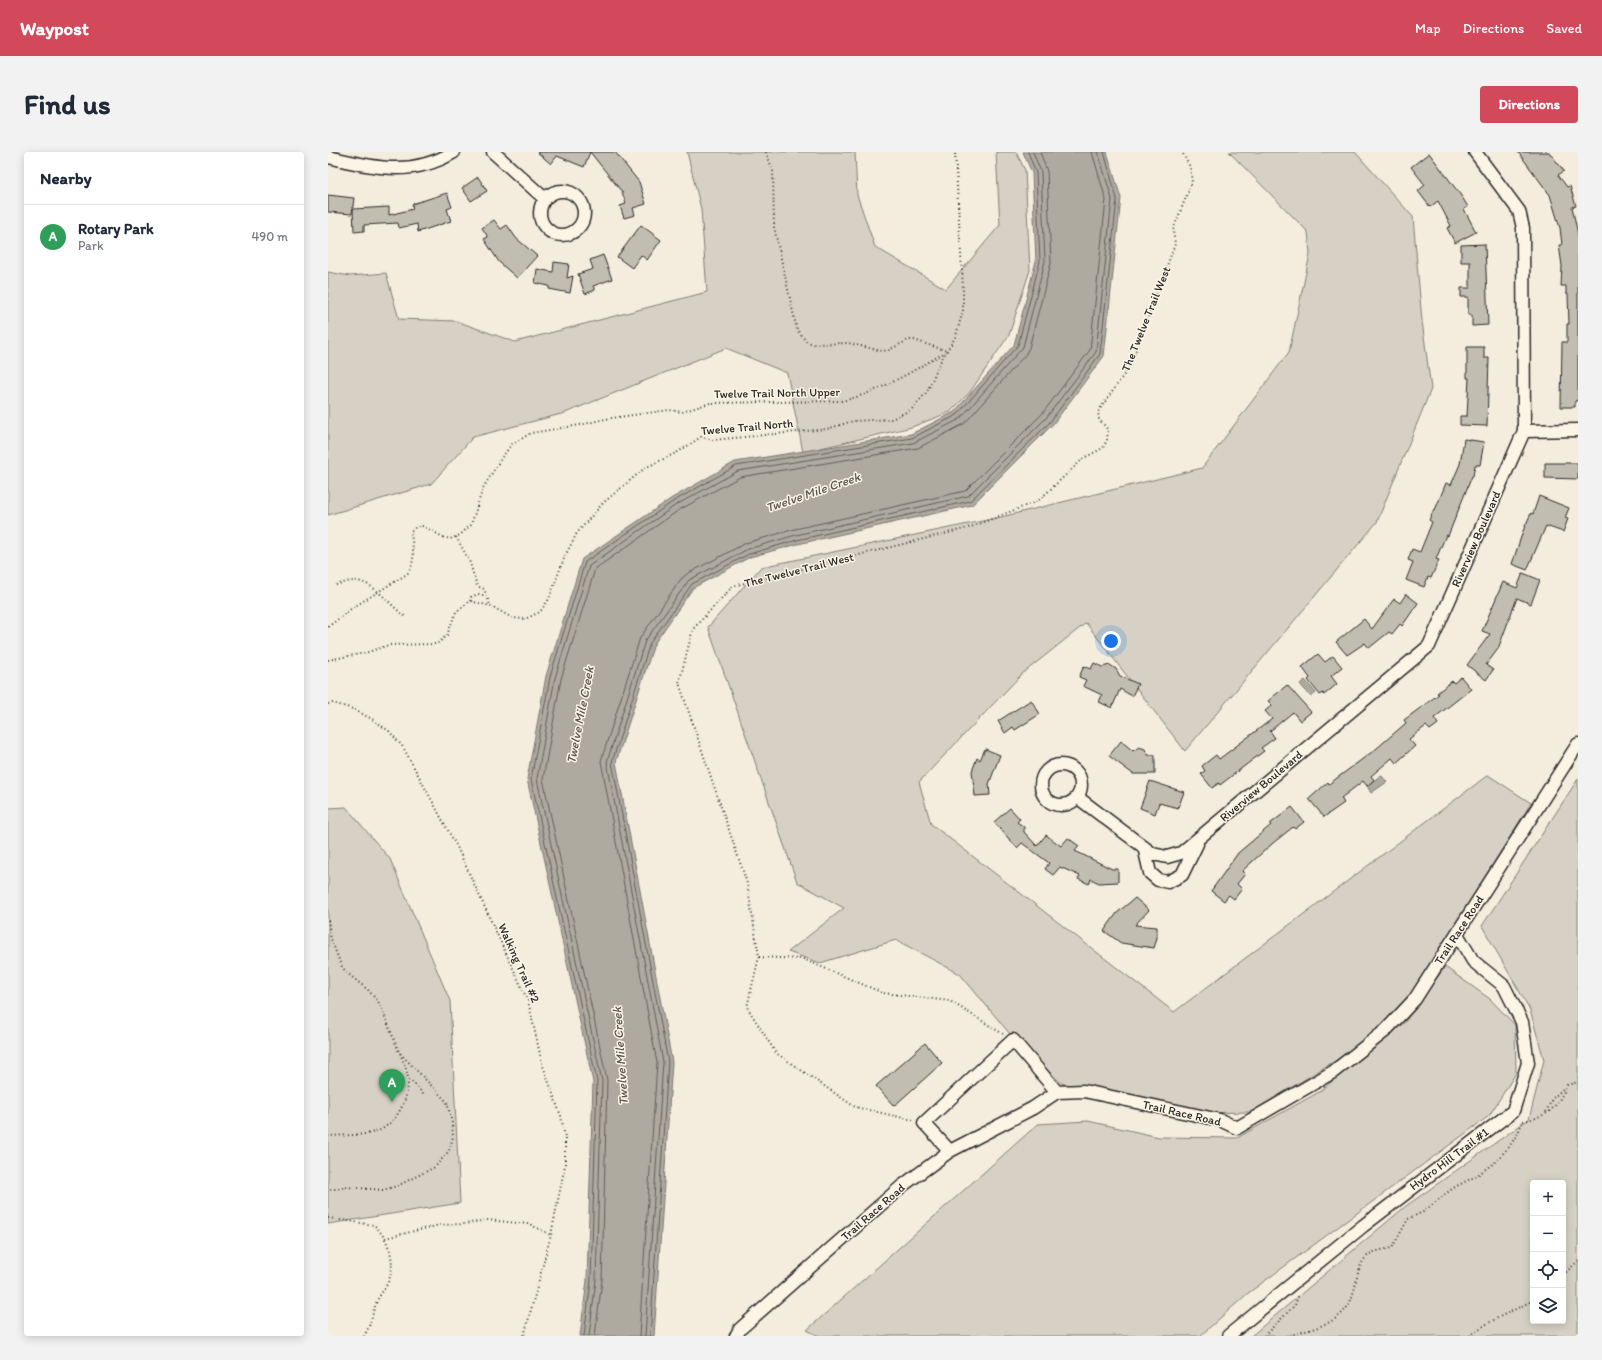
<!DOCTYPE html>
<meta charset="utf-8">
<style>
body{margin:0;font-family:Itim,sans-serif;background:#f2f2f3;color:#1f2937}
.controls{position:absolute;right:12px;bottom:12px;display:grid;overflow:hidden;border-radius:4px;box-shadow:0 2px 10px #0003}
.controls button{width:36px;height:36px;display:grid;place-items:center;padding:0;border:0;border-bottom:1px solid #e0e1e3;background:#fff;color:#1f2937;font:20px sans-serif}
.you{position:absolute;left:783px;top:489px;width:14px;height:14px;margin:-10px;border:3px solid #fff;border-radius:50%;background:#1a73e8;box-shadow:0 0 0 6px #1a73e833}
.badge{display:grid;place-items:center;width:26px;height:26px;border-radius:50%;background:#d1495b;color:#fff;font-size:13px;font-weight:700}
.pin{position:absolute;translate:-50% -33px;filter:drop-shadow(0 1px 2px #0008)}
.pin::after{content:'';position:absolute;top:21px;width:14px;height:12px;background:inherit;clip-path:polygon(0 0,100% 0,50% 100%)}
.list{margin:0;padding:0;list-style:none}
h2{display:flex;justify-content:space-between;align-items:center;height:52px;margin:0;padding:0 16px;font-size:17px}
h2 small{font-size:13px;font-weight:400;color:#747a83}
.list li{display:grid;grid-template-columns:26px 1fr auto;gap:12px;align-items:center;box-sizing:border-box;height:64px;padding:0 16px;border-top:1px solid #e0e1e3}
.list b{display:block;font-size:15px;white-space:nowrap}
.list p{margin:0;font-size:13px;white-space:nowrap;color:#747a83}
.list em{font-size:13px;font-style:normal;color:#747a83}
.icon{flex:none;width:22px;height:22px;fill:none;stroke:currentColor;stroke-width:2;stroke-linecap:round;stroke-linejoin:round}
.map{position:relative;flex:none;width:1250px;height:1184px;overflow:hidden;border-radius:4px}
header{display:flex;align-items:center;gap:24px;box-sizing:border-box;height:56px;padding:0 20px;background:#d1495b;color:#fff}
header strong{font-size:19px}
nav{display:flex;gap:22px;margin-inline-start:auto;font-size:14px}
.intro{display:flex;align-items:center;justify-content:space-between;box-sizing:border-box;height:96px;padding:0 24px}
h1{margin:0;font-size:28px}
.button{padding:10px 18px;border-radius:4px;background:#d1495b;color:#fff;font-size:14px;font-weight:700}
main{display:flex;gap:24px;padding:0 24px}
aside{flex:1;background:#fff;border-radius:4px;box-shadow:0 2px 10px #0003}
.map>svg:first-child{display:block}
</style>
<header>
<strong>Waypost</strong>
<nav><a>Map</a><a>Directions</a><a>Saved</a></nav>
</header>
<div class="intro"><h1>Find us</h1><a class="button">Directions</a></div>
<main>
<aside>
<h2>Nearby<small></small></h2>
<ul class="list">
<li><span class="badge" style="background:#2e9e5b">A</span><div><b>Rotary Park</b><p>Park</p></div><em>490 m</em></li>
</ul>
</aside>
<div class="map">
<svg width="1250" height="1184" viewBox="0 0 1250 1184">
<rect width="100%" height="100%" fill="#f4edde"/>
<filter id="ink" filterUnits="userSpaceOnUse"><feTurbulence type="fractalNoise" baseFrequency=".025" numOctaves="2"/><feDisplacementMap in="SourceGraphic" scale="8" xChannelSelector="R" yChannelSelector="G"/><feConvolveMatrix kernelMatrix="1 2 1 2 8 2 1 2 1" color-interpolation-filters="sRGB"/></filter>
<g filter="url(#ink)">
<path fill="#d6d1c4" stroke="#807e78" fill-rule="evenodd" d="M359 0H527L529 43 547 95 618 137 672 73 668 0H688L697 18 702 118 681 183 642 240 622 260 584 275 475 300 459 221 398 196 237 261 145 285 103 332 0 363V120L22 124 58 121 71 167 128 169 187 190 379 140 373 57Z
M901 0H1027L1085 65 1094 169 1103 237 1049 370 857 599 758 471 694 522 591 630 603 672 846 860 1160 623 1203 651 1085 841 1038 890 923 960 864 961 733 931 682 882 632 822 568 788 492 811 460 800 516 756 469 730 380 475 433 415 669 366 874 316 961 200 982 102 980 80Z
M1250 627V1184H923L1078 1054 1201 967 1216 908 1202 858 1154 774ZM1205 1031H1235V1169H1205Z
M18 655 62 707 122 849 132 1051 0 1072V656Z
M1117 815 1162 847 1187 873 1188 921 1161 964 919 1142 872 1184H491L479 1178 710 972 760 969 831 985 909 986 991 940 1077 870Z"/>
<path fill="#afaaa0" stroke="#7a7771" d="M695 0H779L793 46 776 204 725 272 644 353 470 392 422 405 365 436 326 492 288 610 344 910 326 1184H252L259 1128 265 930 199 627 218 524 254 407 344 346 407 310 583 282 626 260 686 193 708 109 704 21Z
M977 528 988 541 983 545 972 532Z
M1053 623 1059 630 1043 641 1039 634Z"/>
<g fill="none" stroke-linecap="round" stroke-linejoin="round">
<path stroke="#605e5a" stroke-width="1" d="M256 1184 263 1128 269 929 203 627 222 525 257 410 346 349 408 314 584 286 629 263 690 193 712 109 708 21 700 0
M261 1184 268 1128 274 929 209 627 227 526 261 414 348 353 410 319 585 291 632 267 695 195 717 109 713 20 705 0
M267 1184 274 1128 279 928 215 627 233 527 267 417 351 358 412 325 590 296 636 272 697 203 701 196 723 111 719 19 712 0
M311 1184 329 911 273 609 312 486 353 427 359 422 418 391 467 377 637 339 714 262 762 198 778 48 764 0
M317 1184 335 910 279 610 317 489 361 428 420 397 468 383 640 344 718 266 768 200 784 47 770 0
M322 1184 340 910 284 610 322 491 364 432 421 402 469 388 642 349 722 270 772 202 789 47 776 0"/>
</g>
<path fill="#c2bdb1" stroke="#2b2b2b" d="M209 0H262L256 15 229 4 223 12Z
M262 0H287L311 30 318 52 305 56 307 63 296 66 292 54 298 52 294 40Z
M1190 0H1221L1236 19 1230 23 1239 35 1242 34 1248 54 1244 55 1250 82V248L1247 249V255H1233L1234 190H1239V172H1241L1240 142H1238V134H1233L1234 114 1231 93H1234L1232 76 1222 43Z
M1101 1 1134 45 1140 55 1136 57 1148 80 1127 91 1119 76 1123 74 1110 49 1102 55 1090 39 1097 33 1083 15Z
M150 25 159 39 143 49 134 36Z
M119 41 124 55 119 57 123 69 90 80 89 72 71 76 70 71 36 73V79L26 80 25 57 61 55V63L85 57 84 52Z
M0 43 26 46 24 62 0 60Z
M166 68 173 77 179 73 188 86 209 104 189 126 171 110 156 87 160 85 154 76Z
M313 73 333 88 319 108 313 103 304 116 289 105Z
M1157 92 1160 173 1144 174V163H1140V145H1133V136H1142V110H1133V93Z
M275 103 284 127 265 134 267 138 257 142 250 122 265 117 262 108Z
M226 110 241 112 239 126 245 124 242 141 221 137V134L207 131 209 117 225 120Z
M1139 195H1156V206H1161L1159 274 1132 273V264H1139L1141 226H1139Z
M1136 287 1156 290 1152 313H1147L1145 324H1144L1120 384 1118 383 1108 407 1111 408 1103 426 1100 425 1096 435 1078 428 1085 410 1080 408 1084 397 1092 400 1104 370 1101 368 1106 357 1107 358 1118 331 1123 333 1132 312Z
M1217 311H1250V327L1217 326Z
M1211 344 1241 356 1237 366 1240 367 1235 380 1218 374 1199 418 1184 412 1195 379 1203 361 1205 362Z
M1195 421 1212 428 1203 452 1189 446 1170 497 1158 513 1165 518 1158 528 1139 513 1162 482 1154 479 1175 430 1189 436Z
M1078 442 1090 451 1074 474 1072 472 1064 482 1061 480 1041 496 1037 491 1019 503 1008 490 1036 467 1044 477 1066 447 1072 451Z
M990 502 997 510 1005 504 1014 515 1003 524 1009 532 996 543 995 541 992 543 980 528 982 526 974 515Z
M766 511 774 515 782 513 788 517 792 524 810 532 804 544 792 537 784 556 771 550 774 543 755 534 758 528 751 525 756 514 763 517Z
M1133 525 1143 537 1106 566 1110 572 1102 578 1098 574 1081 587 1087 594 1068 611 1064 606 1043 624 1046 628 1039 634 1035 629 1013 646 1016 651 996 665 981 647 1000 630 1001 632 1048 597 1078 571 1076 568 1111 542 1109 541 1124 529 1126 531Z
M959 533 983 560 972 569 965 560 942 579 947 586 933 596 936 599 892 633 891 631 884 636 873 622 877 619 874 614 888 603 891 607 944 567 937 559 944 553 940 549Z
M703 548 712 562 687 578 685 575 677 581 670 569Z
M793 589 805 599 811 595 817 597 820 603H827V622H805L781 604Z
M657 597 672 603 661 632 662 643 647 644 644 619 649 606 652 608Z
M822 629 856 640 850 656 831 651 827 662 812 656Z
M964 655 976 670 967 677 965 675 945 691 914 719 917 722 909 732 914 737 906 747 901 743 896 749 883 739 910 701 943 673 942 672Z
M682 656 692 667 689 670 696 675V680L709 694 718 683 733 694 740 686 751 694 747 699 784 717H790V730L771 731 763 727 761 732 750 727 752 724 732 715 725 723 717 717 721 711 694 691 689 696 666 670Z
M807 746 821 758 807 773 829 775V786L826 796 793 791 776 779 789 761Z
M597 891 614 911 566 954 548 934Z"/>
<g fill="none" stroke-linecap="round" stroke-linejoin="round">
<defs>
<path id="minor" d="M165 0 217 47
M0 5C46 15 82 26 126 0
M212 61a22 22 0 1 1 44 0a22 22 0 1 1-44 0Z
M1196 279 1250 278
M713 633a20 20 0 1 1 40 0a20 20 0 1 1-40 0Z
M749 645 825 702 839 705 853 701 1101 494 1196 279 1195 76 1191 59 1147 0
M816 695 822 721 830 728 840 730 854 723 869 692
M622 999 596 971 685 888 729 940
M408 1184 412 1177 574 1034 622 999 705 956 729 940 756 939 892 968 909 976 1005 920 1057 879 1087 847 1250 592
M900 1184 1035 1074 1185 959 1200 911 1194 870 1176 834 1145 809 1129 782"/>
</defs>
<use href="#minor" stroke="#2b2b2b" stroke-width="15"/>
<path stroke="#2b2b2b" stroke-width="2" stroke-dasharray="1 3" stroke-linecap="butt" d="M438 0 445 19 446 75 469 178 478 189 485 192 520 191 554 199 561 198 580 188H586L619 199
M128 385 141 408 149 434 156 437 162 453
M8 433C14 431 21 429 27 429 46 429 63 455 78 465
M142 449 143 445 150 442 158 444
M0 475 24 456 79 422C89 409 84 394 83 379L88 375 95 374 115 385 122 387 132 383 143 373 155 336 174 305 184 292 203 281 252 273 277 267 341 258 354 260 382 251 513 249C551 241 584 219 618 200
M0 508 37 501 61 493 109 492 119 483 128 460 142 449 163 454 184 466 197 467 212 460 221 447 237 404 249 381 275 351 317 316 350 300 373 285 385 288 499 277 525 269 564 267 584 257 599 240 612 210 628 184 635 158V136L627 0
M0 552 5 551 25 557 44 567 61 579 75 595 129 695 200 849 214 911 233 964 237 985V1013L223 1083 196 1184
M0 768 3 787 13 813 18 820 40 838 52 852 71 900 119 950 124 971 125 985 121 999 107 1015 69 1034 55 1038 20 1035 0 1038
M431 805 475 807 555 841 622 849 675 882
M80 928 86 931 95 942
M1218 960 1224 947 1237 935
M585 968 527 955 448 901 419 855 431 805 419 731 351 531 365 477 405 434 640 376 710 349 756 306 775 296 779 288 780 278 771 267 770 260 802 214 847 92 845 78 864 30 862 15 854 0
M1195 969C1221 964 1228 957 1239 933L1250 930
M0 984C15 983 32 984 47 980 67 974 81 948 80 928 80 919 75 910 72 901
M0 1066 46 1073C61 1087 69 1111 60 1130 57 1137 52 1142 49 1149 43 1163 45 1169 36 1184
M57 1086 112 1073 136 1072 159 1068 201 1072 223 1083
M1235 1123 1250 1109
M936 1184 967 1153 971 1142
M958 1184C977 1179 1004 1174 1017 1158 1032 1140 1024 1109 1046 1100 1052 1098 1059 1097 1064 1096L1080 1067 1095 1060 1125 1036 1148 1024 1166 1011 1181 995 1190 981 1195 969
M1142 1184C1160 1168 1184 1160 1205 1148"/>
<use href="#minor" stroke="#fcf5e5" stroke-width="12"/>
</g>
</g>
<g text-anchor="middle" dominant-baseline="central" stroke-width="3" stroke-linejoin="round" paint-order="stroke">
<g font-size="12" fill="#2b2b2b" stroke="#fcf5e5">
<text transform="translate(818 167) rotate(-68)">The Twelve Trail West</text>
<text transform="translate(449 241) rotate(-1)">Twelve Trail North Upper</text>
<text transform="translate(419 275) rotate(-5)">Twelve Trail North</text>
<text transform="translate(1148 387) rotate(-66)">Riverview Boulevard</text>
<text transform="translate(471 418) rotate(-14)">The Twelve Trail West</text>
<text transform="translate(933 634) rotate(-40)">Riverview Boulevard</text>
<text transform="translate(1131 778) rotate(-57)">Trail Race Road</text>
<text transform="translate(191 811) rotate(66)">Walking Trail #2</text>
<text transform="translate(854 961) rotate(13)">Trail Race Road</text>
<text transform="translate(1121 1007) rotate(-37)">Hydro Hill Trail #1</text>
<text transform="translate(545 1060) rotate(-41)">Trail Race Road</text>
</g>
<g font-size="13" font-style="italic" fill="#595754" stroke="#fcf5e5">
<text transform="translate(485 340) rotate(-19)">Twelve Mile Creek</text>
<text transform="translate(252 563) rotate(-79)">Twelve Mile Creek</text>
<text transform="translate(292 904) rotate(-94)">Twelve Mile Creek</text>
</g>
</g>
</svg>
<div class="controls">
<button>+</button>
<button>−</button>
<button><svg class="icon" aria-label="locate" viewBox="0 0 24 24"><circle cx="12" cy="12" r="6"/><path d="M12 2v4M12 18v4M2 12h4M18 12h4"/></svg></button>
<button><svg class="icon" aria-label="layers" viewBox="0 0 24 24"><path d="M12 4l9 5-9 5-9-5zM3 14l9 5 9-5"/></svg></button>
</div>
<div class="you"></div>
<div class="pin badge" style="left:64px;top:950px;background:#2e9e5b">A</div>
</div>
</main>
